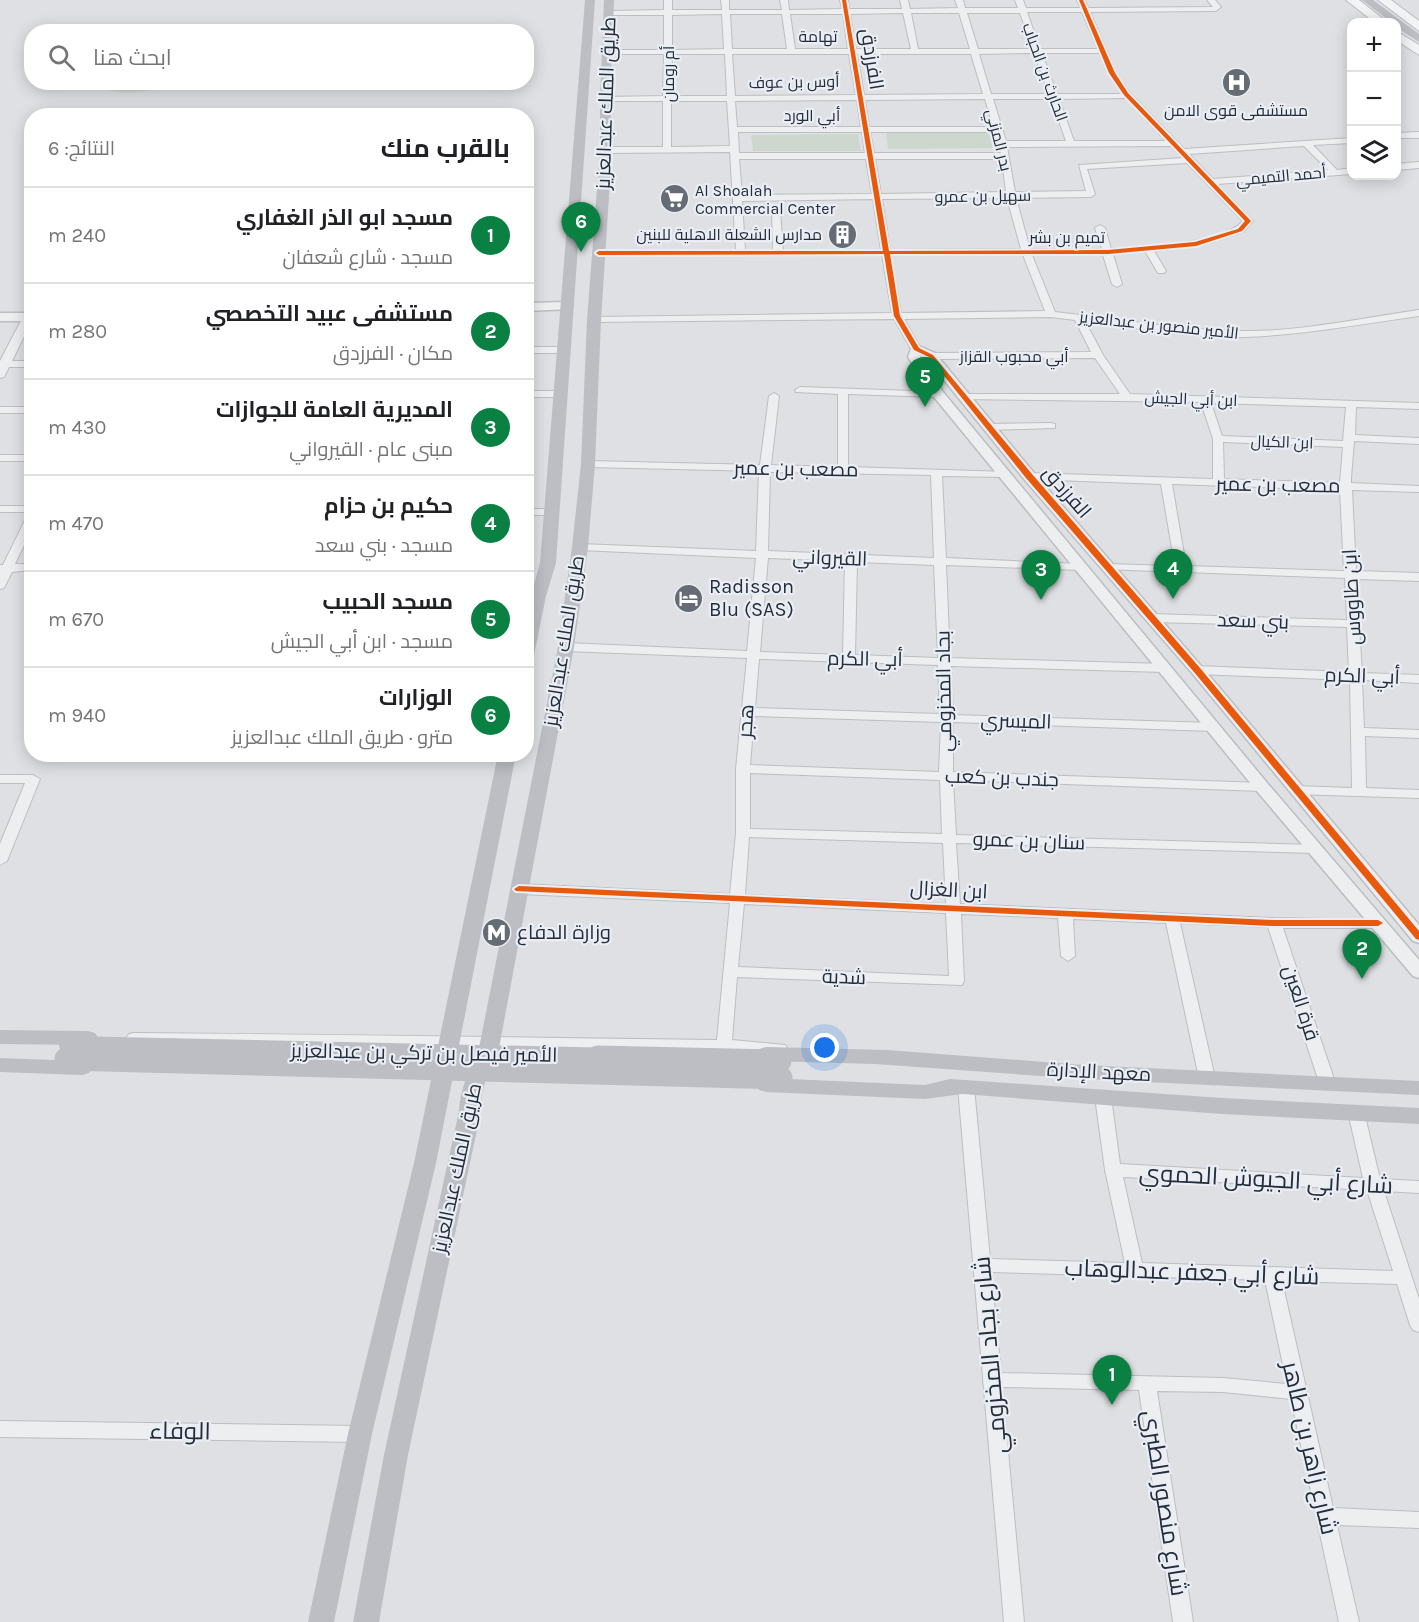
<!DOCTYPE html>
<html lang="ar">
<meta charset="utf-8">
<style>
body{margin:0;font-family:Karla,Cairo,sans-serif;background:#f2f2f2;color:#202124;direction:rtl}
.controls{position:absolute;right:18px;top:18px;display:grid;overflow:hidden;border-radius:12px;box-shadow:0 3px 15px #0003}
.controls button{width:54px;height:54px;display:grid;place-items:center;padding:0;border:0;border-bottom:2px solid #e0e0e0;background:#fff;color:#202124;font:30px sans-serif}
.you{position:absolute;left:825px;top:1048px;width:21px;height:21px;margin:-15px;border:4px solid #fff;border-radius:50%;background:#1a73e8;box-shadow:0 0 0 9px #1a73e833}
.badge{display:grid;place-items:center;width:39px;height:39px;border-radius:50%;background:#0b8043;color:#fff;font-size:20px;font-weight:700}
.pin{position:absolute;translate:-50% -50px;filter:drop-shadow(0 2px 3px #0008)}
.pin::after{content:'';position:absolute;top:32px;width:21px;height:18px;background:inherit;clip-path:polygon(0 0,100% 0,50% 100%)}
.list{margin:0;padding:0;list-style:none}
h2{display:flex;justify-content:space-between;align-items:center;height:78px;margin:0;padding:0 24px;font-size:26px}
h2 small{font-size:20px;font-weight:400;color:#757577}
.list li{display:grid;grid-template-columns:39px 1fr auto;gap:18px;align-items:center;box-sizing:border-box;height:96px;padding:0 24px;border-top:2px solid #e0e0e0}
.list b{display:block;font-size:22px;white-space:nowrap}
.list p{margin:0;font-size:20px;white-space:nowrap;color:#757577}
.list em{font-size:20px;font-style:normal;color:#757577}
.icon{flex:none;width:33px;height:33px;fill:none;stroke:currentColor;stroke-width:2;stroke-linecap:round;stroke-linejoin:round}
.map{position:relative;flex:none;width:1419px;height:1622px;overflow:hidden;direction:ltr}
.search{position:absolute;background:#fff;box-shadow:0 3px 15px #0003;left:24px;top:24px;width:510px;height:66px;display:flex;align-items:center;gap:15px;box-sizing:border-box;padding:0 21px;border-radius:24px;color:#757577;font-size:22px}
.panel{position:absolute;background:#fff;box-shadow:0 3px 15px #0003;left:24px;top:108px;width:510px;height:654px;border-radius:24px;direction:rtl}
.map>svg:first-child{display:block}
</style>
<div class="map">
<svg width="1419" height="1622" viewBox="0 0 1419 1622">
<rect width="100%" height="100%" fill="#dee0e3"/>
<path fill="#ced7ce" d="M91 83H180C158 92 111 98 91 83Z
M886 133H992L996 148 888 149Z
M858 134 861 151H753L751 135Z"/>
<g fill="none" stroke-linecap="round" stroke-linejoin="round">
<defs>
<path id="minor" d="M664 0H672V10H722L721 0H729V10H782L780 0H788L789 10 842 9 840 0H848L849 9H902L900 0H908L910 9 958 8 955 0H963L965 8H1018L1015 0H1023L1026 8H1081L1077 0H1085L1088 8 1213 7 1207 0H1215L1221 7 1216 11 1090 12 1116 73 1129 92 1184 149 1352 138V143L1313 145 1337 170 1352 168V174L1217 184 1253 221 1243 232 1199 246 1154 251 1166 271 1164 273H1158L1145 251 1113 254 1122 284 1117 287 1112 284 1103 255H1032L1055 312C1117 319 1179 330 1242 331 1300 332 1361 318 1419 310V316C1361 324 1303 335 1245 337 1192 339 1138 328 1085 321L1103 355 1130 394 1419 403V409L1356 407 1355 435 1419 438V444L1354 441 1351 478V483L1419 486V492L1352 490 1356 571 1419 573V581L1356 579 1362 673 1419 675V683L1362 680 1364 728 1419 730V738L1365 736 1366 788 1419 790V798L1295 794 1288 790 1295 786 1352 788 1350 680 1197 674 1191 670 1197 666 1349 672 1347 627 1152 622 1146 618 1152 614 1347 620 1345 578 1103 569 1101 567 1103 565 1107 564 1175 566 1161 484 1029 479 1024 476 1029 473 1213 479V439L1201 402 962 399 958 398V394H1120L1095 358 931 359 926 356 931 353 1091 352 1075 320 1051 317 904 319 921 349 916 352 911 349 894 319 591 322V318L594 317 892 313 882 255H596L594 253 599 250H736L730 152 606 153 602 150 606 147H663V101H605L601 99 605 97 663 96 664 54H607L603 52 607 50H664V15H609L605 13 609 11 664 10ZM1027 12H1082L1098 49H1040ZM903 13 911 49H856L850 14ZM911 13H959L970 49H918ZM967 13H1020L1033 49H978ZM722 14 724 49 672 50V15ZM730 14H782L787 49H732ZM790 14H843L848 49H795ZM1034 53 1049 94H991L979 54ZM1042 53H1100L1108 73 1122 94H1057ZM672 54H725L727 96H671ZM732 54H849L856 95 735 96ZM857 54H971L983 94 864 95ZM1126 98 1166 141H1074L1059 99ZM985 99 993 127H869L865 100ZM993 99H1051L1066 141H1006ZM857 100 861 127H737L735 101ZM671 101H727L730 146 671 147ZM738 132H862L865 153H739ZM870 132H994L1001 153H874ZM1171 146 1183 158 1079 165 1086 191 1015 192 1007 147ZM1304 146 1328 170 1213 179 1189 154ZM739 159H866L872 194 742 195ZM875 159H1002L1006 192 881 194ZM1187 163 1243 221C1221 245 1143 246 1111 249L1105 228 1100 225 1095 228 1102 249H1030L1016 198 1091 197 1095 194 1087 169ZM1007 198 1021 249 890 250 882 199ZM873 199 881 250H783L780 211 776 208 772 211 773 250H745L742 201ZM891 255H1023L1045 311 901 313ZM1211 403 1346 407 1343 441 1222 436ZM1223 442 1343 447 1340 483 1224 479ZM1172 484 1340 490 1344 571 1186 566Z
M1419 132V138H1396V133Z
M1419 162V168L1396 170V164Z
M28 314 32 315V320L12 361H32V367H9L4 377 0 378V361L23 317Z
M526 347H564L569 350 564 353H526Z
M800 387 942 392V396L938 397 848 394V467L1009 472 1010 474 1005 477 942 476 946 558 1080 564 1086 567 1080 570 946 565 950 658 1164 664 1170 668 1164 672 951 666 953 715 1213 723 1219 727 1213 731 953 722V772L1262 783 1269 787 1262 791 953 780 956 835 1315 845 1322 849 1315 853 956 843 960 904 1274 918 1383 920 1385 923 1378 928H1283L1335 1082 1332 1086H1322L1319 1082 1268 927 1180 923 1215 1078 1212 1082H1202L1199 1078 1166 923 1073 919 1075 956 1068 961 1061 956 1058 918 961 914 964 981 962 985 737 977 732 1040 785 1045 788 1049 785 1053 780 1054 724 1050 129 1042 126 1038 129 1034 134 1033C328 1034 523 1038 717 1040L730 903 519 894 512 889 519 884 730 894 736 833V769L747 658 566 651 560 647 566 643 747 651 756 558 580 550 574 547 580 544 756 551 759 471 588 467 583 464 588 461 760 465 769 396 774 393 779 396 771 465 838 467V394L796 392 795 390ZM770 472 931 475 934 558 768 551ZM768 558 845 561 843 655 760 652ZM857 562 934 565 938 658 855 655ZM759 659 938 665 940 714 755 708ZM754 716 941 722 939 772 750 765ZM750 773 940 780 942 834 750 829ZM749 837 943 843 946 904 745 895ZM744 904 946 913 949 976 738 967Z
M526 391H561L566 394 561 397H526Z
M0 407H32V413H0Z
M1051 423 1055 424V428L988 430 983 427 988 424Z
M0 455H32V461H0Z
M0 506H32V529L15 564H32V570L12 572 4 588 0 589V565H3L29 512H0Z
M526 509H552L558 512 552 515H526Z
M0 775H33L40 779 7 861 0 865V844L25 783H0Z
M966 1081 972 1083 974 1087 990 1259 1125 1263 1105 1170 1095 1097 1097 1093H1109L1111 1097 1120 1164 1363 1178 1348 1112 1350 1108H1362L1364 1112 1380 1179 1419 1181V1193L1384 1191 1419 1299V1332L1413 1330 1410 1325 1397 1284 1282 1281 1333 1508 1419 1512V1528L1337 1525 1359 1622H1339L1291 1399 1223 1392 1157 1391 1193 1622H1173L1139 1390 1002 1387 1024 1622H1004L958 1087 960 1083ZM1123 1177 1367 1190 1393 1271 1142 1263ZM991 1272 1265 1280 1287 1384 1223 1378 1001 1373Z
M0 1421 360 1426 366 1429 369 1434 366 1439 360 1442 0 1437Z"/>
<path id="tertiary" d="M568 302 572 303V309L526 311V303Z
M0 313H32V321H0Z
M916 345 935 353 1034 473 1202 667 1419 925V943L1413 941 1192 673 1024 479 927 359 920 356 943 392 1268 784 1419 960V978L1413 976 1256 790 934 397 908 357 912 346Z"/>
<path id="primary" d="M1346 0H1359L1387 22H1374Z
M1378 0H1391L1419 21V31Z
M1396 31 1419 45V55L1396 40Z"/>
</defs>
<use href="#minor" stroke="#bcbec1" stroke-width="2"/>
<use href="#tertiary" stroke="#bcbec1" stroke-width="3"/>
<use href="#primary" stroke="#babdc1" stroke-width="2"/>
<use href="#minor" fill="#edeef0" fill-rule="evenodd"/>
<use href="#tertiary" fill="#edeef0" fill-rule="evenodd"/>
<path fill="#bcbec3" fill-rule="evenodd" d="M585 0H595L556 563 546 596 534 655 526 660V613L540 563Z
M604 0H614L610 99 612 150 601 320 595 464 588 547 574 647 499 1048C490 1069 480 1088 481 1111L408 1455 379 1622H353L384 1455 459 1111C460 1088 470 1069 479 1048L558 647 572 547 581 464 587 320 600 150V99Z
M1362 0H1373L1419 34V42L1396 27V22H1391Z
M498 754H516L436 1163 372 1434 334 1622H308L348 1434 414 1163Z
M0 1030 88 1031 95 1033 98 1038 95 1043 88 1045 0 1044Z
M766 1047 887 1050 1083 1065 1419 1081V1095L1083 1079 875 1064 766 1061 759 1059 756 1054 759 1049Z
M0 1058 82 1061 89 1063 92 1068 89 1073 82 1075 0 1072Z
M766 1078 925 1085 950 1079 1222 1098 1419 1108V1124L1222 1114 962 1094 925 1099 766 1092 759 1090 756 1085 759 1080Z"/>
<use href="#primary" fill="#f2f3f4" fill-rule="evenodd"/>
<path stroke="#bcbec3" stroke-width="18" d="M68 1045 664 1058"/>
<path stroke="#bcbec3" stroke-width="23" d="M598 1057 780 1061
M66 1059 781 1078"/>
<defs>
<path id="cycleway" d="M842 0H846L889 251 1108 250 1195 242 1238 229 1245 221 1124 95 1109 73 1079 0H1083L1115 73 1128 93 1251 221 1242 231 1196 246 1108 254H890L900 316 919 348 933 355 1032 474 1200 668 1419 931V940L1416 939 1194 672 1026 478 929 357 914 350 894 316 884 254 599 255 596 253 599 251H883Z
M519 886 1274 920H1378L1383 923 1378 926H1274L516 891 514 889Z"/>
</defs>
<use href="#cycleway" stroke="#eaeef4" stroke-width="4"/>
<use href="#cycleway" fill="#e8590c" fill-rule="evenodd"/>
</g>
<defs>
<symbol id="hospital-disc" viewBox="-11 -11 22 22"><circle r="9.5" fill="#666c76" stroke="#eaeef4"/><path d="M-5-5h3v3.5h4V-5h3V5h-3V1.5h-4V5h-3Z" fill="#fff"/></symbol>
<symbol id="supermarket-disc" viewBox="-11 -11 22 22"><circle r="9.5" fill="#666c76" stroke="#eaeef4"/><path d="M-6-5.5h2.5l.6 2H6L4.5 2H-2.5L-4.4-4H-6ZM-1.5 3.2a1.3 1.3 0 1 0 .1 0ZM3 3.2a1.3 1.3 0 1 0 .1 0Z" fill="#fff"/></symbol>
<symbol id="building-disc" viewBox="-11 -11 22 22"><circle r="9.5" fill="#666c76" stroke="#eaeef4"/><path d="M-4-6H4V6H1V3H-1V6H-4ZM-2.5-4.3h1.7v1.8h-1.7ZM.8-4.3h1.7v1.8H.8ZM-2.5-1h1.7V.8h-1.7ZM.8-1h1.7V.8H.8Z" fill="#fff"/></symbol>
<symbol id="hotel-disc" viewBox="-11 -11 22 22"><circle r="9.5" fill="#666c76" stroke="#eaeef4"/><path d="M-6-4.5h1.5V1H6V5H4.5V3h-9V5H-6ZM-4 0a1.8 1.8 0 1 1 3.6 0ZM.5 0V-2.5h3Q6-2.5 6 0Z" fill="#fff"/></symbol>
<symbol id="metro-disc" viewBox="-11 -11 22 22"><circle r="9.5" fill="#666c76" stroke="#eaeef4"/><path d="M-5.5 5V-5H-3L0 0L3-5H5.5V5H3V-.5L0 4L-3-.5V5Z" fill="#fff"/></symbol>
</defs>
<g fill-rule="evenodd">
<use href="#hospital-disc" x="1220" y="66" width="33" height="33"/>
<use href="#supermarket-disc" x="658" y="182" width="33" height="33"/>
<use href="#building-disc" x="826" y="218" width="33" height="33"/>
<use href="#hotel-disc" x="672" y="582" width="33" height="33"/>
<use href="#metro-disc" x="480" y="916" width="33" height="33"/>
</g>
<g text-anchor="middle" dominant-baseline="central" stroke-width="4.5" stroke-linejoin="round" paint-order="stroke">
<g font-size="16" fill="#252d3c" stroke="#eaeef4">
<text x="818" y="36">تهامة</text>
<text transform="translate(1045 72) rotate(70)">الحارث بن الحباب</text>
<text transform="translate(668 74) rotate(-90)">أم رومان</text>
<text transform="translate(794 82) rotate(-1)">أوس بن عوف</text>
<text x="812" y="115">أبي الورد</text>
<text transform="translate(999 140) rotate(76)">بدر المزني</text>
<text transform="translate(1281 176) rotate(-5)">أحمد التميمي</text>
<text transform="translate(983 196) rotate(-1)">سهيل بن عمرو</text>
<text x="1067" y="237">تميم بن بشر</text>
<text transform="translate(1159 325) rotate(6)">الأمير منصور بن عبدالعزيز</text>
<text x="1014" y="356">أبي محبوب القزاز</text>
<text transform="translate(1191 399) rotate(2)">ابن أبي الجيش</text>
<text transform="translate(1282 442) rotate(2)">ابن الكيال</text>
</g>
<g font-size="16" fill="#252d3c" stroke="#eaeef4">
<text x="1236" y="110">مستشفى قوى الامن</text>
<text x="695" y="190" text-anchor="start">Al Shoalah<tspan x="695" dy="18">Commercial Center</tspan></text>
<text x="822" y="234" text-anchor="end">مدارس الشعلة الاهلية للبنين</text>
</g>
<g font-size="20" fill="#252d3c" stroke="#eaeef4">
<text transform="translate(872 59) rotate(81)">الفرزدق</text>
<text transform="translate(606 103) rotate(-88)">طريق الملك عبدالعزيز</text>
<text transform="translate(796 469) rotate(1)">مصعب بن عمير</text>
<text transform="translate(1278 485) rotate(1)">مصعب بن عمير</text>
<text transform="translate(1067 492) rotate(49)">الفرزدق</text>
<text transform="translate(830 558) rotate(2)">القيرواني</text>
<text transform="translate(1352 597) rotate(-93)">ابن طاووس</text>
<text transform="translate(1253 621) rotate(2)">بني سعد</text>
<text transform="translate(564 641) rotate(-81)">طريق الملك عبدالعزيز</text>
<text transform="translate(865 659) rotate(1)">أبي الكرم</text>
<text transform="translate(1362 676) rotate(2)">أبي الكرم</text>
<text transform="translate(944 691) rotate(-91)">بجاد المخزومي</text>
<text transform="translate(746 721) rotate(-86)">هجر</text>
<text transform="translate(1016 721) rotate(2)">الميسري</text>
<text transform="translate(1002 778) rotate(2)">جندب بن كعب</text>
<text transform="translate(1029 841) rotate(2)">سنان بن عمرو</text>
<text transform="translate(949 890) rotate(3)">ابن الغزال</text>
<text transform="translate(844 977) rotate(2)">شدية</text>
<text transform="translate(1301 1003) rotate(72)">قرة العين</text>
<text transform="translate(424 1053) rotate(1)">الأمير فيصل بن تركي بن عبدالعزيز</text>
<text transform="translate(1099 1072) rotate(3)">معهد الإدارة</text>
<text transform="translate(457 1168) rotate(-78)">طريق الملك عبدالعزيز</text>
</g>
<g font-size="20" fill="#252d3c" stroke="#eaeef4" text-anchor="start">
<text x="709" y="586">Radisson<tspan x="709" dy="23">Blu (SAS)</tspan></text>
<text x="517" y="932">وزارة الدفاع</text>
</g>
<g font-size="24" fill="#252d3c" stroke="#eaeef4">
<text transform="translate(1266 1179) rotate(3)">شارع أبي الجيوش الحموي</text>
<text transform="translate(1192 1272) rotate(2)">شارع أبي جعفر عبدالوهاب</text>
<text transform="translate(990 1355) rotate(-95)">شارع بجاد المخزومي</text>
<text transform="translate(180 1431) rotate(1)">الوفاء</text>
<text transform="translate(1310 1448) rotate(77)">شارع زاهر بن طاهر</text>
<text transform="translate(1165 1503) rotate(81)">شارع منصور الطبري</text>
</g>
</g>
</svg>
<div class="controls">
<button>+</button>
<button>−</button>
<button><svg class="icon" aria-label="layers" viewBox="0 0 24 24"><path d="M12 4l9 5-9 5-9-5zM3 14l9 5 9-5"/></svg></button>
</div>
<div class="you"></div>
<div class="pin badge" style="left:1112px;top:1405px">1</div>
<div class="pin badge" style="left:1362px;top:979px">2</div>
<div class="pin badge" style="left:1041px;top:600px">3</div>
<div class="pin badge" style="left:1173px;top:599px">4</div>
<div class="pin badge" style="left:925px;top:407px">5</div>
<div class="pin badge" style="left:581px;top:252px">6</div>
<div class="search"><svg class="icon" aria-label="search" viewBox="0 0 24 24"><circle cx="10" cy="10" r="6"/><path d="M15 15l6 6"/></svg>ابحث هنا</div>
<section class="panel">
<h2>بالقرب منك<small>النتائج: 6</small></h2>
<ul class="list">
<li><span class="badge">1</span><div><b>مسجد ابو الذر الغفاري</b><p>مسجد · شارع شعفان</p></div><em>240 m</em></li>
<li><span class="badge">2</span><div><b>مستشفى عبيد التخصصي</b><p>مكان · الفرزدق</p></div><em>280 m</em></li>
<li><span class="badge">3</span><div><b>المديرية العامة للجوازات</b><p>مبنى عام · القيرواني</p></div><em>430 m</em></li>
<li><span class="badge">4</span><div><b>حكيم بن حزام</b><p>مسجد · بني سعد</p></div><em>470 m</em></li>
<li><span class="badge">5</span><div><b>مسجد الحبيب</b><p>مسجد · ابن أبي الجيش</p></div><em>670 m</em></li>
<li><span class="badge">6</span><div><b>الوزارات</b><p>مترو · طريق الملك عبدالعزيز</p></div><em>940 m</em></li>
</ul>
</section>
</div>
